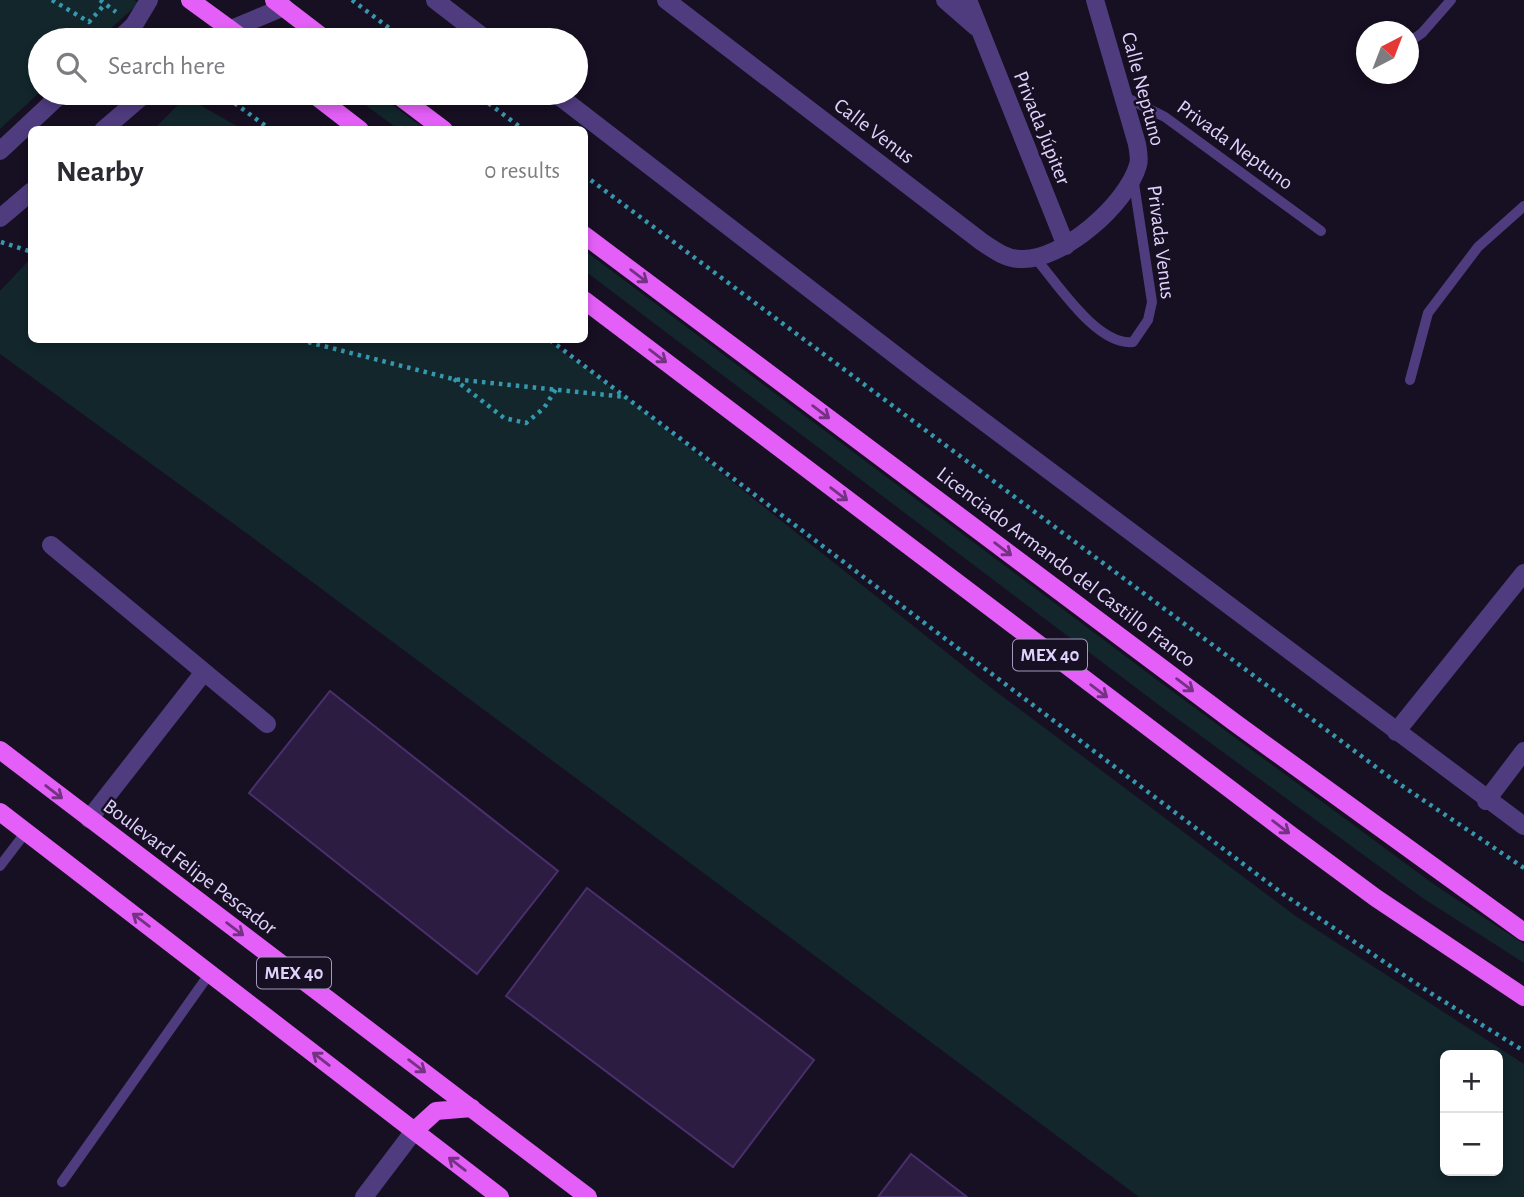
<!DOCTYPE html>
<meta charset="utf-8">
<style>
body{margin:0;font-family:"Alegreya Sans",sans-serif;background:#f2f2f3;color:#2b2b33}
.controls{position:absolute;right:21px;bottom:21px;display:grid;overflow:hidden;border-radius:10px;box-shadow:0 4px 10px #0003}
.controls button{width:63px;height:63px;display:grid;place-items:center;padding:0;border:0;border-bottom:2px solid #e1e1e2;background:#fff;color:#2b2b33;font:35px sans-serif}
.compass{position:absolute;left:1356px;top:21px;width:63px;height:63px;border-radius:50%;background:#fff;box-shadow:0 4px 10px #0003;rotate:42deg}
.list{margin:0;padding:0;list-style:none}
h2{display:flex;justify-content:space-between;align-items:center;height:91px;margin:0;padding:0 28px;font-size:30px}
h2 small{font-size:23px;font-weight:400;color:#7c7c81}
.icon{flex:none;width:38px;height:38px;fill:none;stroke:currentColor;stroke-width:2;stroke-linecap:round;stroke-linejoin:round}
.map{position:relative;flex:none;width:1524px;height:1197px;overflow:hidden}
.search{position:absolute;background:#fff;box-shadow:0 4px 10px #0003;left:28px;top:28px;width:560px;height:77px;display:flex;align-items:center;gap:18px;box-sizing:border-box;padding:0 24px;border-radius:38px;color:#7c7c81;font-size:26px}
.panel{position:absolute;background:#fff;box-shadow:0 4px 10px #0003;left:28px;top:126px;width:560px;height:217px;border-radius:10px}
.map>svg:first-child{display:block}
</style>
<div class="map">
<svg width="1524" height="1197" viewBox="0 0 1524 1197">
<rect width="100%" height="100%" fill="#170f22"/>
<path fill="#12262c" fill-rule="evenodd" d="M0 0H134L139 3 98 40H40V92L0 129Z
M349 93H376L425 129H398Z
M186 97 242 129H154Z
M584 250 1172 691 1432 883 1524 944V963L1421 897 1160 706 585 271Z
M31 258 32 340H547L626 397 990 687 1297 917 1524 1064V1197H1139L253 538 0 354V291ZM1498 1055V1171H1445V1055Z"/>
<path fill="#2d1c42" stroke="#4a2f6d" stroke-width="2" d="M330 691 558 871 477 974 249 793Z
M587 888 814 1060 733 1167 506 996Z
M911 1154 967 1197H878Z"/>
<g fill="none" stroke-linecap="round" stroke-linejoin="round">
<path stroke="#3598ae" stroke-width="4.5" stroke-dasharray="3.5 5" stroke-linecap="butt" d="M52 0 89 22 105 4
M100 0 116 12
M352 0 405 40
M221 93 271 130
M475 93 524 130
M584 175 1392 779 1524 868
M1 242 32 252
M300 340 453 379 626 397
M550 340 1283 894 1432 994 1524 1051
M454 379 504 418 526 423 544 408 556 389"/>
<path stroke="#4f3c7f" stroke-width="10" d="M1408 43 1422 33 1451 0
M1123 96 1165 117 1321 231
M1036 259C1058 284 1097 346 1133 342L1148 320 1152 302 1133 177
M1410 380 1428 313 1478 247 1524 206
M0 866 26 832
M62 1182 210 973"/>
<path stroke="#4f3c7f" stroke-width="18" d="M435 0 487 40
M666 0 982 242C994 250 1006 259 1021 259 1062 261 1127 204 1138 165 1140 159 1138 151 1137 144L1095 0
M945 0 976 27
M968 0 1066 246
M118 40 134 25 149 0
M214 40 231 29 284 7
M555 93 924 377 1524 826
M103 130 146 93
M0 151 62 93
M0 218 32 191
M51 545 267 724
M1396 732 1524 573
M1486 801 1524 751
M89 819 204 672
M364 1197 414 1131"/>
<path stroke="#e35ff7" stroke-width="18" d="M190 0 245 40
M274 0 326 40
M312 93 360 130
M395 93 444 130
M584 235 1234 722 1524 932
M584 300 1292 836 1376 898 1524 997
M0 750 588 1197
M0 812 500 1197
M414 1131 436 1111 472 1108"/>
</g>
<defs><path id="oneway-shaft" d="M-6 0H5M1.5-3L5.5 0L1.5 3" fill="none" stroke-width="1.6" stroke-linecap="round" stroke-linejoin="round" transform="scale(1.75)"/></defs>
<g stroke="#733382">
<use href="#oneway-shaft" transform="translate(639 276) rotate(37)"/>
<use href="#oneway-shaft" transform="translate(658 356) rotate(37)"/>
<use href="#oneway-shaft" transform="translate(821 412) rotate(37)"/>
<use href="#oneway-shaft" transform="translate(839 494) rotate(37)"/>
<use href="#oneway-shaft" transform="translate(1003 549) rotate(37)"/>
<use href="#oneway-shaft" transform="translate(1185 685) rotate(37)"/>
<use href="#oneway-shaft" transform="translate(1099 691) rotate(37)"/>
<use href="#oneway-shaft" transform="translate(54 792) rotate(38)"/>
<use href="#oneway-shaft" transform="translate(1281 827) rotate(37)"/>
<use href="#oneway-shaft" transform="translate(141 920) rotate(-143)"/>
<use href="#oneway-shaft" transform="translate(235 929) rotate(37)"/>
<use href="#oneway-shaft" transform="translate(321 1059) rotate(-142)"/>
<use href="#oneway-shaft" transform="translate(417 1066) rotate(37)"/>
<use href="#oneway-shaft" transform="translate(457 1164) rotate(-142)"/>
</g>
<g text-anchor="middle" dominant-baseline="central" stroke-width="5" stroke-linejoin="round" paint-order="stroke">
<g fill="#170f22" stroke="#a498bb" stroke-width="2">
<rect x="1013" y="639.5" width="74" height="31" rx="5"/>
<rect x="257" y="957.5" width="74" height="31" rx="5"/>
</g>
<g font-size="19" font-weight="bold" fill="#e1d2fd">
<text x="1050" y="655">MEX 40</text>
<text x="294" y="973">MEX 40</text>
</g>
<g font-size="21" fill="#e1d2fd" stroke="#170f22">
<text transform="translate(1143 89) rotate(75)">Calle Neptuno</text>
<text transform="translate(1042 128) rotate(68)">Privada Júpiter</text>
<text transform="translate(874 131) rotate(37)">Calle Venus</text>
<text transform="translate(1235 145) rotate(36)">Privada Neptuno</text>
<text transform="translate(1161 242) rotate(83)">Privada Venus</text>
<text transform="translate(1066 567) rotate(37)">Licenciado Armando del Castillo Franco</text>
<text transform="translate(190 867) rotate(37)">Boulevard Felipe Pescador</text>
</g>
</g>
</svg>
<div class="controls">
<button>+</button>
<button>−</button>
</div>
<svg class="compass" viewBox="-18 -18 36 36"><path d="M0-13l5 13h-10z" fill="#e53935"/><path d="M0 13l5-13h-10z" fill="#7c7c81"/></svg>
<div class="search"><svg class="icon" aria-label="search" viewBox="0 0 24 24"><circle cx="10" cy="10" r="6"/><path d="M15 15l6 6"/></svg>Search here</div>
<section class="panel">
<h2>Nearby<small>0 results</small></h2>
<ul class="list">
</ul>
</section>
</div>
